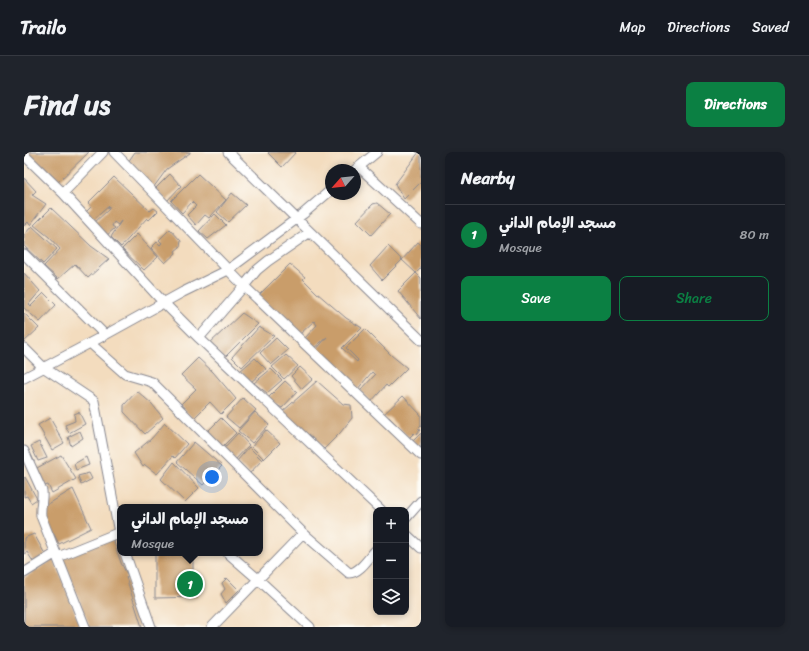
<!DOCTYPE html>
<meta charset="utf-8">
<style>
body{margin:0;font-family:Sriracha,"Playpen Sans Arabic",sans-serif;background:#20242c;color:#f1f3f6}
.controls{position:absolute;right:12px;bottom:12px;display:grid;overflow:hidden;border-radius:8px;box-shadow:0 2px 6px #0003}
.controls button{width:36px;height:36px;display:grid;place-items:center;padding:0;border:0;border-bottom:1px solid #363941;background:#171b24;color:#f1f3f6;font:20px sans-serif}
.compass{position:absolute;left:301px;top:12px;width:36px;height:36px;border-radius:50%;background:#171b24;box-shadow:0 2px 6px #0003;rotate:243deg}
.you{position:absolute;left:188px;top:325px;width:14px;height:14px;margin:-10px;border:3px solid #fff;border-radius:50%;background:#1a73e8;box-shadow:0 0 0 6px #1a73e833}
.badge{display:grid;place-items:center;width:26px;height:26px;border-radius:50%;background:#0b8043;color:#fff;font-size:13px;font-weight:700}
.pin{position:absolute;translate:-50% -50%;border:2px solid #fff;box-shadow:0 1px 4px #0006}
.popup{position:absolute;left:93px;top:352px;width:146px;height:52px;box-sizing:border-box;display:grid;place-content:center;border-radius:8px;background:#171b24;filter:drop-shadow(0 1px 3px #0005);font-size:13px;white-space:nowrap;color:#9ea1a6}
.popup b{font-size:15px;color:#f1f3f6}
.popup::after{content:'';position:absolute;left:50%;top:100%;margin-left:-8px;border:8px solid transparent;border-top-color:#171b24}
.list{margin:0;padding:0;list-style:none}
h2{display:flex;justify-content:space-between;align-items:center;height:52px;margin:0;padding:0 16px;font-size:17px}
h2 small{font-size:13px;font-weight:400;color:#9ea1a6}
.list li{display:grid;grid-template-columns:26px 1fr auto;gap:12px;align-items:center;box-sizing:border-box;height:60px;padding:0 16px;border-top:1px solid #363941}
.list b{display:block;font-size:15px;white-space:nowrap}
.list p{margin:0;font-size:13px;white-space:nowrap;color:#9ea1a6}
.list em{font-size:13px;font-style:normal;color:#9ea1a6}
.actions{display:flex;gap:8px;padding:12px 16px}
.actions a{flex:1;padding:9px 0;border:1px solid #0b8043;border-radius:8px;text-align:center;font-size:14px;color:#0b8043}
.actions .main{background:#0b8043;color:#fff}
.icon{flex:none;width:22px;height:22px;fill:none;stroke:currentColor;stroke-width:2;stroke-linecap:round;stroke-linejoin:round}
.map{position:relative;flex:none;width:397px;height:475px;overflow:hidden;border-radius:8px}
header{display:flex;align-items:center;gap:24px;box-sizing:border-box;height:56px;padding:0 20px;background:#171b24;border-bottom:1px solid #363941}
header strong{font-size:19px}
nav{display:flex;gap:22px;margin-inline-start:auto;font-size:14px}
.intro{display:flex;align-items:center;justify-content:space-between;box-sizing:border-box;height:96px;padding:0 24px}
h1{margin:0;font-size:28px}
.button{padding:10px 18px;border-radius:8px;background:#0b8043;color:#fff;font-size:14px;font-weight:700}
main{display:flex;gap:24px;padding:0 24px}
aside{flex:1;background:#171b24;border-radius:8px;box-shadow:0 2px 6px #0003}
.map>svg:first-child{display:block}
</style>
<header>
<strong>Trailo</strong>
<nav><a>Map</a><a>Directions</a><a>Saved</a></nav>
</header>
<div class="intro"><h1>Find us</h1><a class="button">Directions</a></div>
<main>
<div class="map">
<svg width="397" height="475" viewBox="0 0 397 475">
<rect width="100%" height="100%" fill="#fdfcf7"/>
<filter id="ink" filterUnits="userSpaceOnUse"><feTurbulence type="fractalNoise" baseFrequency=".025" numOctaves="2"/><feDisplacementMap in="SourceGraphic" scale="8" xChannelSelector="R" yChannelSelector="G"/><feConvolveMatrix kernelMatrix="1 2 1 2 8 2 1 2 1" color-interpolation-filters="sRGB"/></filter>
<filter id="wash" filterUnits="userSpaceOnUse"><feTurbulence type="fractalNoise" baseFrequency=".012" numOctaves="4" result="noise"/><feDisplacementMap in="SourceGraphic" scale="16" xChannelSelector="R" yChannelSelector="G"/><feGaussianBlur stdDeviation="0.9" result="paint"/><feColorMatrix in="noise" values="0 0 0 0 0 0 0 0 0 0 0 0 0 0 0 0 0 1.4 0 .05"/><feComposite in="paint" operator="in"/></filter>
<g filter="url(#wash)">
<rect width="100%" height="100%" fill="#f3dcbe"/>
<g id="blocks">
<path fill="#c99d6a" d="M3 0H65L33 31Z
M111 0H166V1L143 17 129 36 104 10Z
M245 0H272L258 15 244 1Z
M395 0H397V30L380 47 371 32Z
M146 22 157 34 143 49 131 37Z
M174 22 202 48 185 66 181 63 172 73 163 63 172 54 168 50 158 61 147 49Z
M90 25 126 59 130 56 134 59 125 68 123 66 97 95 87 85 97 69 94 73 90 70 88 74 91 76 81 85 69 72 85 57V54L70 67 62 60 68 54 64 51Z
M0 26 12 39 8 43 22 52 6 73 4 70 0 74Z
M208 41 222 53 204 70 193 60Z
M353 51 366 62 347 83 333 69 349 52Z
M27 56 67 94 85 107 64 126 51 112 34 127 20 114 36 97 25 85 10 73Z
M191 62 202 73 184 87 175 79Z
M8 74 33 97 19 112 0 94V83Z
M146 77 157 89 156 95 151 99 152 101 141 111 127 96 133 90 136 93 138 91 135 88Z
M113 82 134 105 120 118 98 97Z
M394 90 397 93V116L392 121 378 108 358 128 346 114 364 94 378 108Z
M266 112 281 125 279 127 293 141 322 166 338 176 318 196 333 210 334 208 322 196 341 177 367 203 383 216 364 235 362 233 347 250 336 239 351 223 348 220 333 238 291 199 303 185 290 196 281 186 293 173 290 169 275 183 234 144Z
M0 121 16 139 5 152 7 154 20 141 32 153 16 170 0 156Z
M392 121 397 126V167L374 139Z
M0 161 15 176 0 190Z
M218 161 234 172 200 206 185 192Z
M235 175 250 184 218 215 208 205Z
M252 186 264 198 247 213 236 201Z
M262 203 274 214 260 227 248 215Z
M174 206 189 220 212 247 197 262 186 250 169 267 156 253 172 237 157 223Z
M231 206 242 217 227 230 216 219Z
M276 215 289 227 278 237 267 224Z
M247 217 258 228 243 241 230 231Z
M261 229 273 240 258 256 243 247Z
M293 229 319 252 327 253 328 266 316 281 300 297 285 286 258 260Z
M113 239 128 252 139 266 121 282 100 260V253Z
M379 244 397 263V274L394 277 396 278 392 283 390 281 385 286 365 265 363 267 359 263Z
M219 246 232 258 215 276 202 265Z
M55 260 61 272 45 281 41 273 51 269 50 262Z
M231 260 245 273 228 291 214 279Z
M26 266 40 291 28 298 14 273Z
M197 266 212 281 198 295 183 280Z
M141 271 163 292 151 306 149 304 133 322 121 313 119 315 110 301 127 287Z
M242 278 256 291 240 307 228 295Z
M56 279 59 286 47 294 44 285Z
M214 281 225 293 211 308 199 297Z
M397 281V297L389 289Z
M15 290 23 306 14 309 7 294Z
M170 290 198 314 179 333 153 310Z
M225 295 238 308 225 322 213 309Z
M37 303 52 327 28 341 24 333 20 334 11 317Z
M62 305 65 313 52 318 50 312Z
M150 310 175 336 161 350 137 327Z
M65 321 68 327 57 333 54 324Z
M1 325 13 347 7 351 3 344 0 345V326Z
M49 337 67 376 35 392 20 363 21 354Z
M10 382 22 404 10 411 3 400 0 402V386Z
M88 384 97 411 104 424 102 425 118 475H66L39 407Z
M131 401H169V434L174 433V445L131 446Z
M30 407 57 475H0V426Z
M203 426 215 438 202 451 197 442 201 437 198 431Z"/>
</g>
</g>
<g filter="url(#ink)">
<use href="#blocks" fill-opacity="0" stroke="#87868e" stroke-width="1"/>
<g fill="none" stroke-linecap="round" stroke-linejoin="round">
<defs>
<path id="minor" d="M90 0 220 134 397 303
M204 0 397 188
M0 3 39 41 140 151 175 186 357 358
M335 15 397 72
M331 18 353 0
M39 41 79 0
M0 102 81 183
M175 186 220 134 233 118 244 109 286 80
M66 191 101 222 128 230 279 381 325 421C336 421 345 405 352 398
M0 196 19 215 70 249 96 386
M0 226 81 183 159 140 204 118 279 62 307 38
M0 299 18 339C19 347 16 355 17 364L61 475
M382 366 397 349
M382 382 397 396
M101 401 127 475
M204 401 235 428 286 475
M34 405 96 380
M0 421 32 401
M188 475 279 381"/>
</defs>
<use href="#minor" stroke="#87868e" stroke-width="11"/>
<use href="#minor" stroke="#fff" stroke-width="9"/>
</g>
</g>
</svg>
<div class="controls">
<button>+</button>
<button>−</button>
<button><svg class="icon" aria-label="layers" viewBox="0 0 24 24"><path d="M12 4l9 5-9 5-9-5zM3 14l9 5 9-5"/></svg></button>
</div>
<svg class="compass" viewBox="-18 -18 36 36"><path d="M0-13l5 13h-10z" fill="#e53935"/><path d="M0 13l5-13h-10z" fill="#9ea1a6"/></svg>
<div class="you"></div>
<div class="pin badge" style="left:166px;top:432px">1</div>
<div class="popup"><b>مسجد الإمام الداني</b>Mosque</div>
</div>
<aside>
<h2>Nearby<small></small></h2>
<ul class="list">
<li><span class="badge">1</span><div><b>مسجد الإمام الداني</b><p>Mosque</p></div><em>80 m</em></li>
</ul>
<div class="actions"><a class="main">Save</a><a>Share</a></div>
</aside>
</main>
